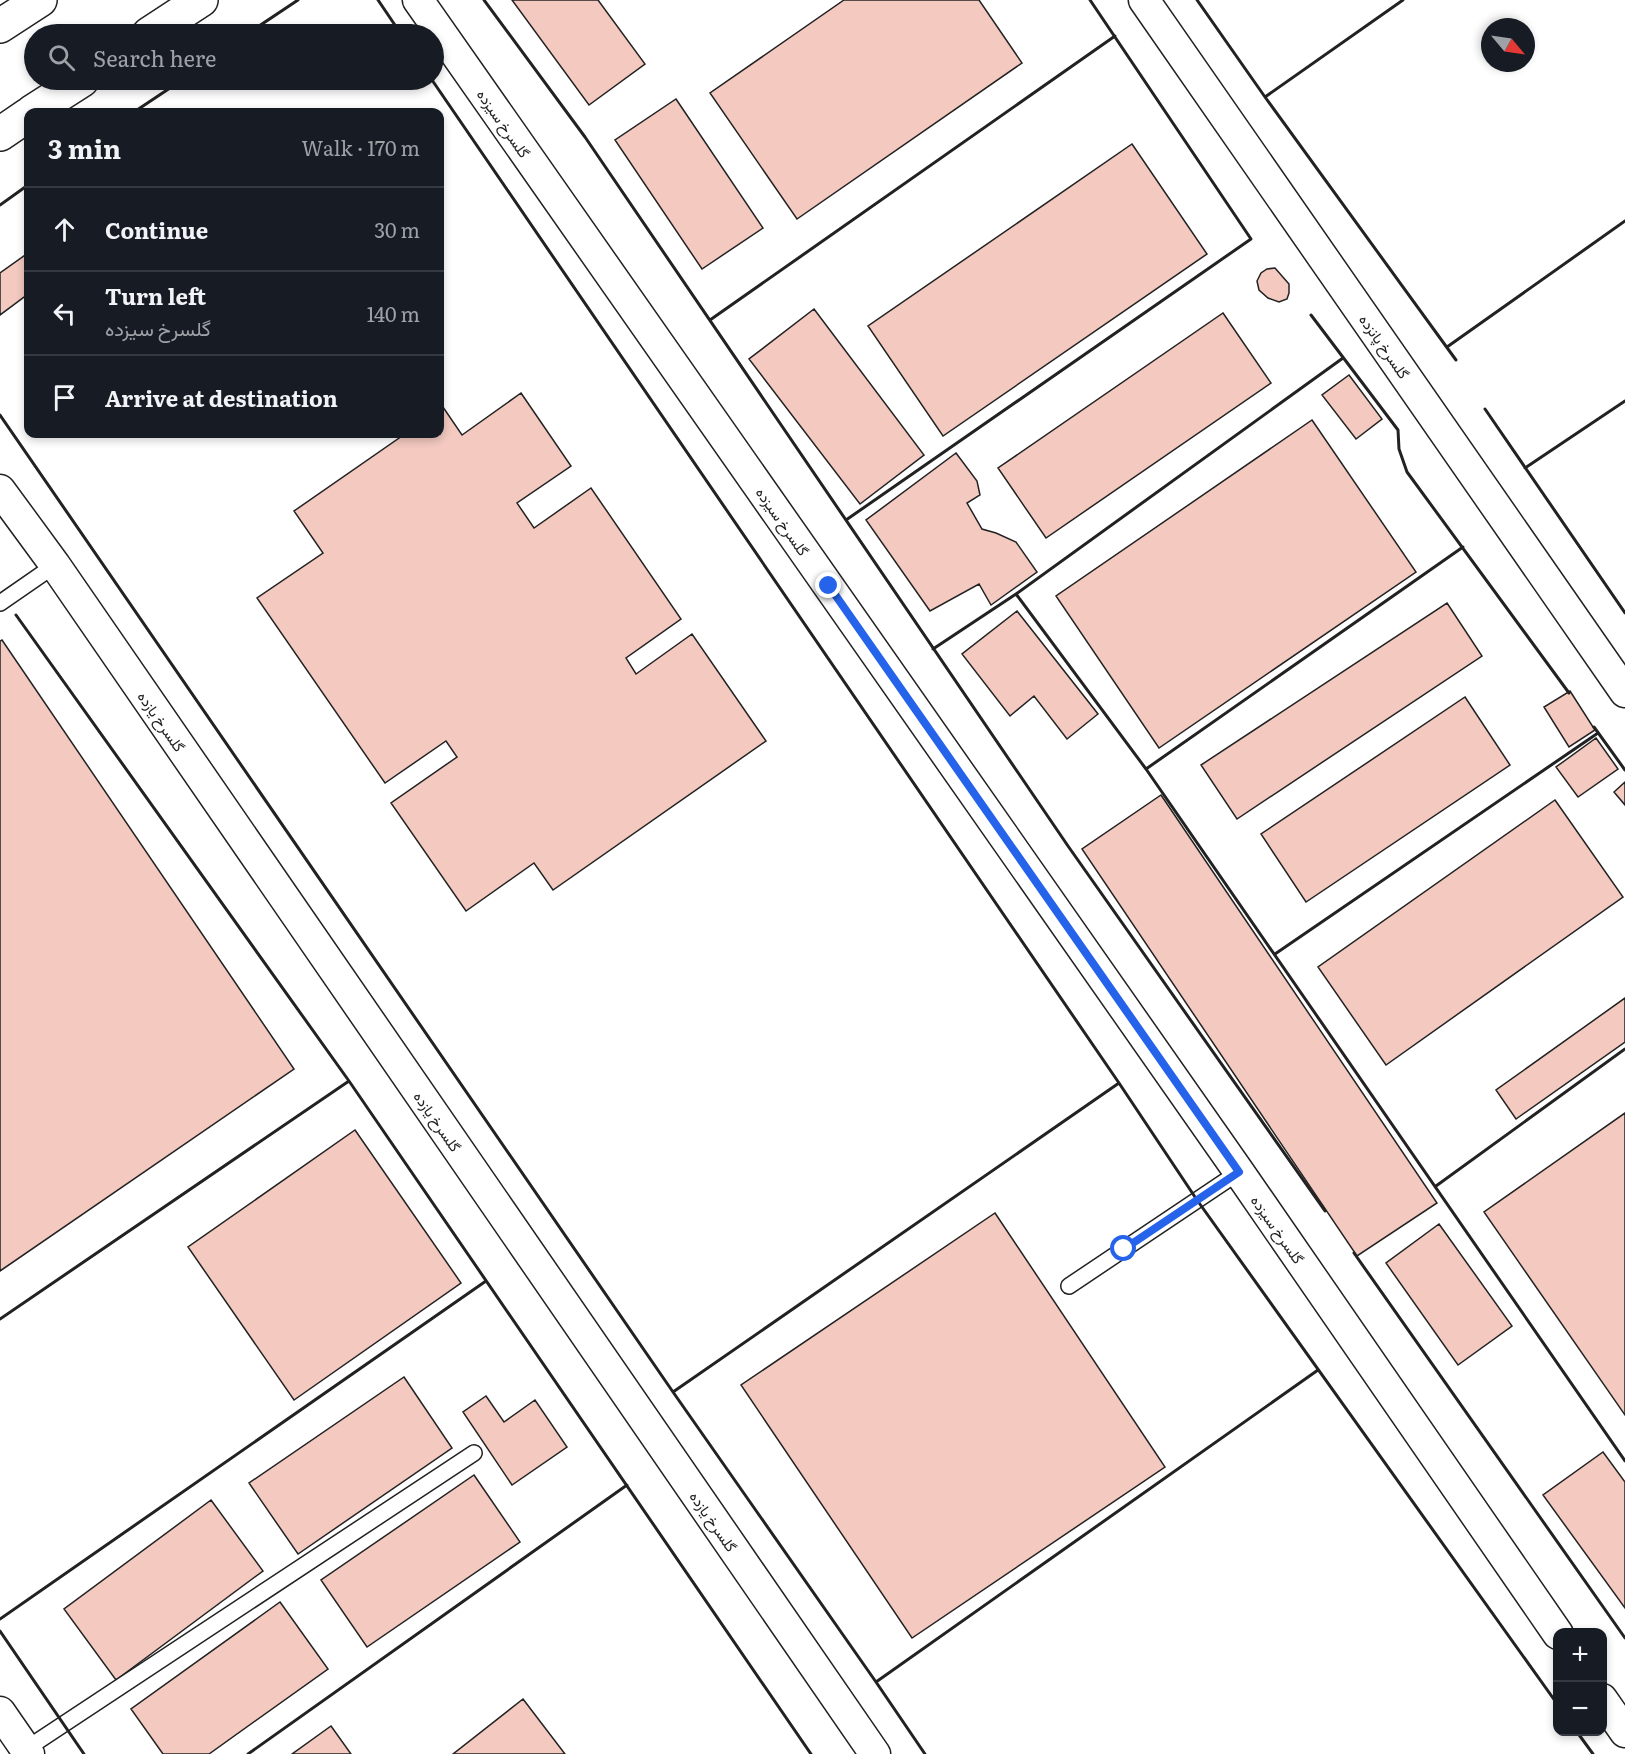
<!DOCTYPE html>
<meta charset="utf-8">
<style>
body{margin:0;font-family:Literata,Vazirmatn,serif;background:#20242c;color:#f1f3f6}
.controls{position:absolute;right:18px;bottom:18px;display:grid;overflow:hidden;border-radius:12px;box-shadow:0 3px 9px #0003}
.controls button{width:54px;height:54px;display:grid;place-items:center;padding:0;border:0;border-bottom:2px solid #363941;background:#171b24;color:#f1f3f6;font:30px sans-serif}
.compass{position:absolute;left:1481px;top:18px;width:54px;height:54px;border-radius:50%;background:#171b24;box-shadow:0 3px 9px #0003;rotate:119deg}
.stop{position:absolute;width:18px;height:18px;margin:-14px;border:4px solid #2563eb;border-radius:50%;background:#fff}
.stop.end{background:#2563eb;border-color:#fff;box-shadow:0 2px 6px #0008}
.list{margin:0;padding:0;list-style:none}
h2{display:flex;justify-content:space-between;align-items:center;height:78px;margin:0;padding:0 24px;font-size:26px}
h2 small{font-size:20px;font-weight:400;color:#9ea1a6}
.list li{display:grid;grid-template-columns:39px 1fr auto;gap:18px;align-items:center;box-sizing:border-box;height:84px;padding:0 24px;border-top:2px solid #363941}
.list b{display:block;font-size:22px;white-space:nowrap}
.list p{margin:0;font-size:20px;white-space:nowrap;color:#9ea1a6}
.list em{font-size:20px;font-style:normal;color:#9ea1a6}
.icon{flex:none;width:33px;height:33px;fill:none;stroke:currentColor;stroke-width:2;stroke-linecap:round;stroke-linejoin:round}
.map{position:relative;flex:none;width:1625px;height:1754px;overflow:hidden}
.search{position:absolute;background:#171b24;box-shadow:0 3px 9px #0003;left:24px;top:24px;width:420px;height:66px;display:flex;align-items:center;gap:15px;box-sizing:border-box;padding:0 21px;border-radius:33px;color:#9ea1a6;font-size:22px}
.panel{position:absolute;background:#171b24;box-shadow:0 3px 9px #0003;left:24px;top:108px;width:420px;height:330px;border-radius:12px}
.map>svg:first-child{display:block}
</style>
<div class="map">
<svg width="1625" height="1754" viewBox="0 0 1625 1754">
<rect width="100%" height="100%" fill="#fff"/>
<path fill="#f3c9c0" stroke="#222" stroke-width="1.5" d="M512 0H598L645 64 589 105Z
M844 0H979L1022 63 797 219 710 93Z
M676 99 763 228 702 269 615 140Z
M1132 144 1207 254 943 436 868 326Z
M28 253V294L0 315V273Z
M1275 268 1289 284V293L1287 299 1279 302 1268 298 1259 290 1257 281 1261 273 1267 269Z
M814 309 924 455 860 504 749 359Z
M1223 313 1271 383 1046 538 998 468Z
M1349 375 1382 419 1356 439 1322 395Z
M521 393 571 466 517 503 534 528 591 488 681 619 626 658 636 674 692 634 766 741 553 890 534 863 466 911 391 803 457 757 446 741 385 783 257 598 323 553 294 511 405 434H440V409L443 407 462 435Z
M1312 420 1416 572 1159 748 1056 596Z
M956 453 977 481 980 495 967 503 982 529 996 533 1016 542 1037 572 991 605 979 584 930 611 866 520Z
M1447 603 1482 656 1237 819 1201 765Z
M1017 611 1098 714 1067 739 1034 696 1010 716 962 654Z
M2 640 294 1069 0 1271V641Z
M1570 691 1595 730 1569 747 1544 707Z
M1465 697 1510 765 1306 902 1261 834Z
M1596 738 1618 769 1578 797 1556 767Z
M1625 782V805L1614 792Z
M1161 795 1437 1203 1357 1256 1082 849Z
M1555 800 1623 897 1386 1065 1318 967Z
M1625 998V1042L1516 1119 1496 1090Z
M1625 1113V1415L1484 1212Z
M355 1130 461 1283 294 1400 188 1247Z
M995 1213 1165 1467 912 1638 741 1385Z
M1439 1224 1512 1326 1458 1365 1386 1263Z
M404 1377 452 1448 298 1554 249 1483Z
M486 1396 504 1422 535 1400 567 1447 512 1485 463 1412Z
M1603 1452 1625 1482V1608L1543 1495Z
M474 1475 520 1542 367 1647 321 1580Z
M211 1500 263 1571 116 1680 64 1609Z
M280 1602 328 1669 209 1754H163L131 1709Z
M523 1699 565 1754H453Z
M331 1726 351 1754H292Z"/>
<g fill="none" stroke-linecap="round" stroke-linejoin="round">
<defs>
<path id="lane" d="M0 603 55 565
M1069 1286 1239 1172
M26 1749 474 1453"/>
<path id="street" d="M418 0 1239 1172 1558 1634
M1144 0 1625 692
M0 490 55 565 875 1754
M1602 1699 1625 1732
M0 1712 29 1754"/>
<path id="secondary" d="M0 26 40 0
M149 34 201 0
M32 112 82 80
M0 134 28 115"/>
</defs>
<use href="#lane" stroke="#222" stroke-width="18"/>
<use href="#street" stroke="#222" stroke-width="33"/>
<use href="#secondary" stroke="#222" stroke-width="36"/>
<use href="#lane" stroke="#fff" stroke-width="15"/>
<use href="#street" stroke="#fff" stroke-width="30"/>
<use href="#secondary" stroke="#fff" stroke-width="33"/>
<path stroke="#222" stroke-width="3" d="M378 0 401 34
M484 0 585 137 1068 846 1325 1211
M1197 0 1265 97 1456 360
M247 34 298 0
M432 80 1119 1083
M1265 97 1403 0
M134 112 182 80
M0 205 28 185
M1311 315 1398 430 1399 449 1407 472 1569 693
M710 320 1115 36
M1447 347 1625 221
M1343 358 1016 594 1146 769 1625 1461
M1485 409 1625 613
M0 415 673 1392
M1525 468 1625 401
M846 520 1251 239 1090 0
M16 615 349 1081 811 1754
M933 649 1016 594
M1594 727 1625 770
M1146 769 1463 547
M1275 954 1598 733
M1436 1186 1625 1049
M1354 1253 1625 1638
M0 1319 349 1081
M1318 1370 876 1682 673 1392 1119 1083 1197 1200 1558 1705
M0 1619 486 1281
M0 1631 84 1754
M876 1682 925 1754
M1577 1732 1593 1754
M248 1754 627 1485"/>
</g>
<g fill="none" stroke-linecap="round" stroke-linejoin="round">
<path stroke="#2563eb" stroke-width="8" d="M829 586 1239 1172 1124 1249"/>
</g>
<g text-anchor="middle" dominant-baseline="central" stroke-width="4.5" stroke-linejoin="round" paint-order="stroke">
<g font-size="15" fill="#222" stroke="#fff">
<text transform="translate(504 123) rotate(55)">گلسرخ سیزده</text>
<text transform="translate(1385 346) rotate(55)">گلسرخ پانزده</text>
<text transform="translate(783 521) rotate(55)">گلسرخ سیزده</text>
<text transform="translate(162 721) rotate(55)">گلسرخ یازده</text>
<text transform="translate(438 1121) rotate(55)">گلسرخ یازده</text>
<text transform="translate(1278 1229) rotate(55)">گلسرخ سیزده</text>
<text transform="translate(714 1521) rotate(55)">گلسرخ یازده</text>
</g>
</g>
</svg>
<div class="controls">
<button>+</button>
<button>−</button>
</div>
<svg class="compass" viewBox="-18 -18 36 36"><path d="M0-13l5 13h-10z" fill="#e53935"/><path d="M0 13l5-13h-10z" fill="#9ea1a6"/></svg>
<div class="stop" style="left:1124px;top:1249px"></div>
<div class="stop end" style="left:829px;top:586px"></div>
<div class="search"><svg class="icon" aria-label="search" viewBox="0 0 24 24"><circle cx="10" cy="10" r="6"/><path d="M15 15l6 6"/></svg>Search here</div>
<section class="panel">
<h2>3 min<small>Walk · 170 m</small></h2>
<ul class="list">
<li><svg class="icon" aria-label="ahead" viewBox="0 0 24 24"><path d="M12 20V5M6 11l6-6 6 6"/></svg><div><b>Continue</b></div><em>30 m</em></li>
<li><svg class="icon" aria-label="left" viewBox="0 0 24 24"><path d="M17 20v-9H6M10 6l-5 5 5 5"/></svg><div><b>Turn left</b><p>گلسرخ سیزده</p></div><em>140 m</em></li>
<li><svg class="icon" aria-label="arrive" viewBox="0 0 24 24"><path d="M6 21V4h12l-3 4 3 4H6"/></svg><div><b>Arrive at destination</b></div></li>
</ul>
</section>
</div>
